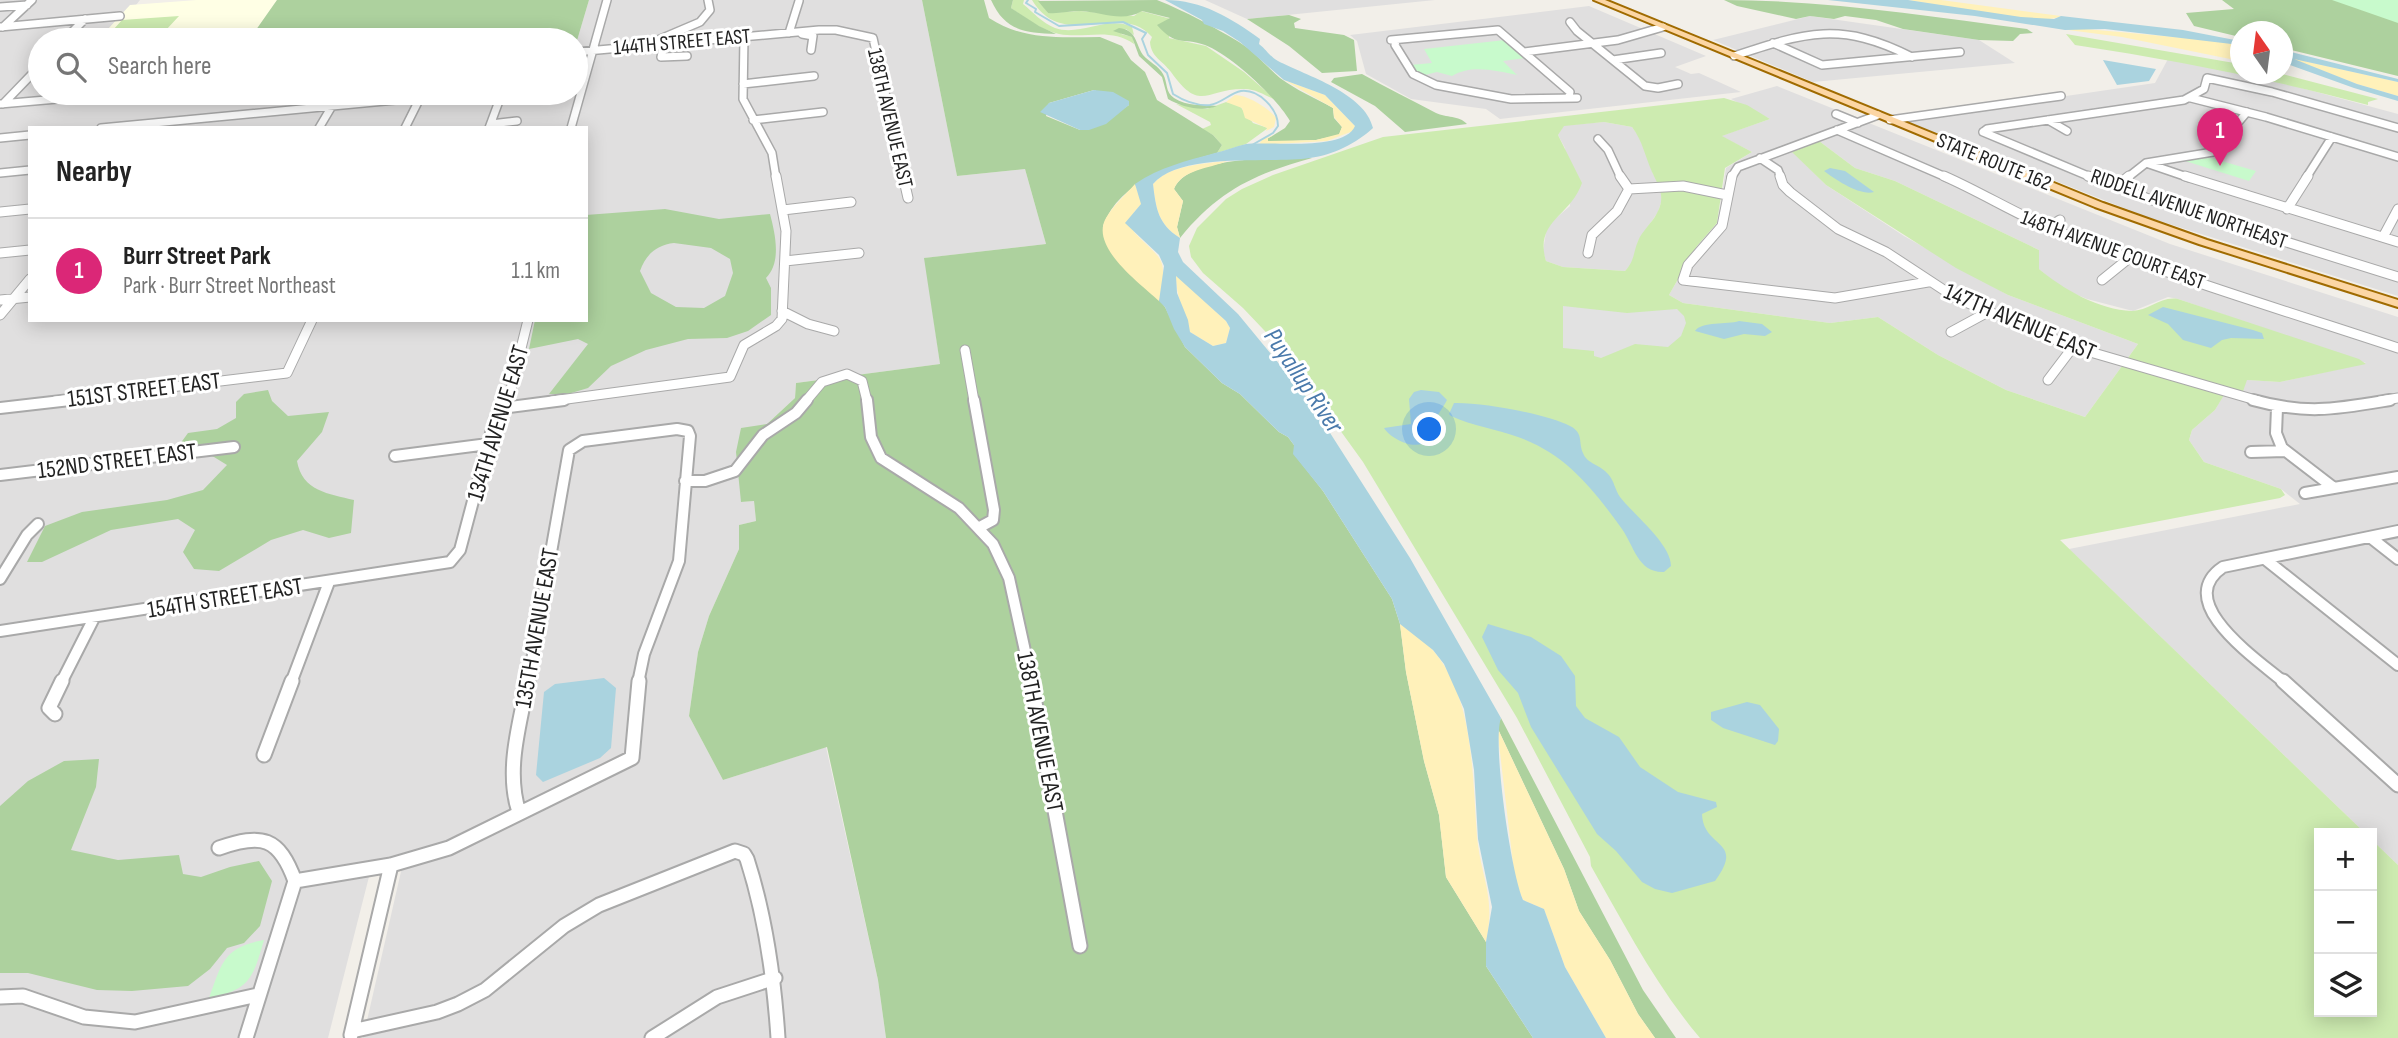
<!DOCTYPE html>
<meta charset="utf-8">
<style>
body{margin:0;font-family:"Sofia Sans Condensed",sans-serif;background:#f2f2f2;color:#222}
.controls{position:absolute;right:21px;bottom:21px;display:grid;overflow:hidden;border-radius:0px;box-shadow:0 4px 18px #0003}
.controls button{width:63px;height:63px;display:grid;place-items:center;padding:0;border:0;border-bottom:2px solid #e0e0e0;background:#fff;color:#222;font:35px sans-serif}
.compass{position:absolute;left:2230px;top:21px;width:63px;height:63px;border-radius:50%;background:#fff;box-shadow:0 4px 18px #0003;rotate:346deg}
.you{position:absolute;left:1430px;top:430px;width:24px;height:24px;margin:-18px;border:5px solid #fff;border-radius:50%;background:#1a73e8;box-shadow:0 0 0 10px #1a73e833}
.badge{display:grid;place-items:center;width:46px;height:46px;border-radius:50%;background:#db2777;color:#fff;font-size:23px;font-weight:700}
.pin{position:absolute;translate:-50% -58px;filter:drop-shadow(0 2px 4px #0008)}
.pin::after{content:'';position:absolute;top:37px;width:24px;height:21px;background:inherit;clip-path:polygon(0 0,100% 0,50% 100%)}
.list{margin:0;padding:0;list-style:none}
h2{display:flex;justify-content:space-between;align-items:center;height:91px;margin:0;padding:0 28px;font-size:30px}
h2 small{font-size:23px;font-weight:400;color:#767676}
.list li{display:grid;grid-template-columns:46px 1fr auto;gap:21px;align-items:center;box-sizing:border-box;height:105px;padding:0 28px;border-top:2px solid #e0e0e0}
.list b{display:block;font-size:26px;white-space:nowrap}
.list p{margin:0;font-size:23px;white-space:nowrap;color:#767676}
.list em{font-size:23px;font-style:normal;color:#767676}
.icon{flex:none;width:38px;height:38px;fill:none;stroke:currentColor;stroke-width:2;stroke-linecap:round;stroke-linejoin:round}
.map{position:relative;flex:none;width:2398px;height:1038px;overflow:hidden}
.search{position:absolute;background:#fff;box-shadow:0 4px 18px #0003;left:28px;top:28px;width:560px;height:77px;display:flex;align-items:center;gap:18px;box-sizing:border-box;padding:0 24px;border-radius:38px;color:#767676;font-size:26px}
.panel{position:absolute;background:#fff;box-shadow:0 4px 18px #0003;left:28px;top:126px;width:560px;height:196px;border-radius:0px}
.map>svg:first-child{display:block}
</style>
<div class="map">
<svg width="2398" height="1038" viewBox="0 0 2398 1038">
<rect width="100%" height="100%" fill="#f2efe9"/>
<path fill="#e0dfdf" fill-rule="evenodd" d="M0 0H140L136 5 130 6 98 40H40V93H50L45 98 0 102Z
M589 0H922L957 176 1025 169 1046 244 925 258 940 364 796 383 795 398 767 424 741 502 754 501 756 521 739 525V549L709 616 698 652 689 716 723 780 826 747 878 980 886 1038H363L405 854 373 861 328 1038H0V106L154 93H576V44ZM30 128H586V320H30Z
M1205 0H1435L1247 19Z
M1589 6 1706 56 1675 67 1691 74 1699 73 1741 92 1500 119 1486 109 1411 99 1366 74 1357 41 1350 35Z
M1810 16 1979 40 2015 63 1813 82 1713 40Z
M2168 59 2276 81 2398 114V296L2144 216 1903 120 2155 83Z
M1777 86 2170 244 2398 317V865L2372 840V833H2365L2069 549 2300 504 2281 489 2204 462 2189 440 2192 430 2215 410 2227 389 2247 380 2280 382 2366 363 2178 299 2168 297 2133 311 2087 299 2063 289 2039 269V250L1895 181 1855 168 1819 141 1793 152 1826 185 1904 236 2008 295 2138 344 2085 417 2006 390 1938 355 1878 317 1830 323 1683 303 1669 295 1697 246 1717 223 1726 168 1752 152 1721 136 1770 119 1731 99Z
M1604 122 1632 127 1642 141 1653 174 1660 183 1662 199 1658 212 1638 241 1634 261 1625 271 1563 267 1546 261 1543 251 1547 226 1570 206 1565 148 1558 135 1564 125Z"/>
<path fill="#ffffe5" d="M197 0H277L249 40H98L130 5Z"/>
<path fill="#cdebb0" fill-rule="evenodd" d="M1013 0H1024L1023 4C1033 12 1042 23 1055 28 1080 37 1107 15 1132 27L1134 35 1126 29 1121 34 1133 37 1134 44C1110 27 1086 39 1059 34 1043 31 1025 18 1011 8Z
M1032 0H1039L1048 13 1080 11 1134 16 1141 11 1171 19 1169 38 1206 46 1244 72 1276 100C1266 96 1256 89 1245 89 1206 88 1201 114 1171 72 1162 60 1151 57 1150 42L1152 37C1121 0 1064 53 1032 0Z
M179 16 166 30 159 31 151 40H104L122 20Z
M2066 34 2240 64V74H2282L2378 99 2368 102V105C2271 79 2174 60 2075 45Z
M1724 98 1747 105 1770 119 1722 136 1752 152 1725 168 1717 223 1697 246 1669 295 1683 303 1830 323 1878 317 1938 355 2006 390 2085 417 2138 344 2008 295 1956 268 1826 185 1792 152 1819 141 1855 168 1895 181 2039 250V269C2063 289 2099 310 2132 311 2149 311 2160 296 2178 299L2359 359 2366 364 2280 382 2247 380 2242 394 2227 390 2215 410 2192 430 2189 440 2204 462 2281 489 2285 495 2280 498 2060 540 2365 833H2319V1012H2372V840L2398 865V1038H1700C1656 986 1624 924 1591 866L1590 857 1517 718 1363 462 1280 347 1243 308 1203 273 1191 257 1189 246 1197 228 1226 199 1242 189 1273 175 1383 137ZM1604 122 1632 127C1643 142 1645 156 1652 172 1659 187 1666 196 1657 213 1652 223 1642 231 1638 241 1633 253 1635 260 1625 271L1563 267 1546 261C1534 221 1570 217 1582 183L1558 135 1564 126Z
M1226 102 1239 105 1253 123 1268 128 1246 144 1217 153 1222 145 1213 135 1202 129 1211 125 1210 122 1176 104 1207 109Z"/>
<path fill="#add19e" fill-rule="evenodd" d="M277 0H589L576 44V40H249Z
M922 0H984L989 18C1024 41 1060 37 1100 37L1122 46 1131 60 1145 72 1157 100 1213 135 1222 145 1217 153C1175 164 1120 180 1103 226L1165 307 1185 347 1222 383 1240 394 1279 432 1288 437 1294 445V454L1323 491 1392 599 1400 624 1406 672 1424 761 1439 815 1446 877 1486 942V966L1533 1038H886L878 980 827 747 723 780 689 716 698 652 709 616 739 549V525L756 521 754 501 741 502 736 452 741 428 767 424 795 398 796 383 940 364 924 258 1046 244 1025 169 957 176ZM1094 90 1129 105 1118 112 1080 130 1046 116 1049 103Z
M991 0H1013L1011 8 1039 26 1056 34C1025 33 1005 31 991 0Z
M1157 0C1187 12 1212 26 1239 42 1254 51 1266 66 1280 78 1296 90 1315 98 1333 108L1334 118 1342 127 1339 135 1316 140 1268 142 1267 139 1285 128 1290 121C1277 98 1230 54 1205 45 1182 37 1176 47 1157 25L1170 18 1142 11C1122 23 1102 12 1081 11 1070 11 1059 14 1048 13L1038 1Z
M1724 0C1826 0 1926 16 2027 29L2033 33 2020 34 2013 41 1979 40 1903 29 1876 20 1845 16 1834 19 1810 16 1796 19 1737 6Z
M2222 0H2398V76L2283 48 2282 32H2240V37L2194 26 2186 13 2234 9Z
M1289 15 1301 19 1294 23 1295 28 1344 35 1354 40 1357 71 1322 73 1289 46 1247 19Z
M1119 28C1137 30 1135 43 1143 55 1149 62 1159 66 1163 74 1168 83 1165 92 1174 98 1187 107 1203 104 1217 106 1203 112 1181 107 1168 99L1162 77 1139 56 1132 37 1113 31Z
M1362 74C1387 88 1412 100 1436 113 1446 118 1459 115 1467 124L1405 132 1375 106 1331 82 1334 78Z
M1277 158H1312C1255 174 1219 190 1180 238L1177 227 1183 201 1174 189C1185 161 1251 159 1277 158Z
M665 209 719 219 770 214C775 233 782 262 766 278L771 288V315L748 331 727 338 688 339 646 350 611 366 588 388 568 394H549L588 344 578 339 529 349 535 320H586V215ZM674 243 711 248 730 259 733 273 725 296 704 308 676 307 651 293 640 271C646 254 657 245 674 243Z
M268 390 272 401 288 416 329 412 322 432 297 461C302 491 329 494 354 500L351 533 329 538 303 530 271 540 219 571 194 569 183 552 195 530 178 519 111 530 42 562H27L45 526 82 512 167 500 203 490 227 465 214 457 180 444 188 433 217 429 236 418V402L244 394Z
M1501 718 1643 990 1676 1038H1655L1638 1014 1610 960 1579 911 1564 869 1497 727Z
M99 759 96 787 71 850 118 860 179 855 183 874 201 877 230 867 259 861 272 881 260 926 244 943 227 948 210 969 188 986 132 991 97 990 28 973H0V806L28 781 64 761Z"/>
<path fill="#fff1ba" d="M1908 0H1941L2061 16C2039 28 1938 4 1908 0Z
M2075 28 2208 40 2240 45V61L2122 37 2068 30Z
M2287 57 2398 82V96L2357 84Z
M1284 80 1325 95 1355 126 1353 131 1327 141 1259 145 1262 139 1274 135 1268 138V141L1316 140 1339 134 1342 127 1334 117 1333 108Z
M1235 95C1247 95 1269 108 1276 118L1274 127 1266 131 1267 128 1245 118 1242 108 1226 102Z
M1227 161C1209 169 1182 169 1174 189L1183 201 1177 227 1180 238C1158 224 1156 209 1153 184 1169 165 1203 164 1227 161Z
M1135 184 1142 204 1134 212V232C1163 262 1168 256 1159 301 1141 284 1089 247 1106 218 1113 206 1125 195 1135 184Z
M1176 275 1226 321 1230 328 1226 343 1213 346 1190 332C1184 319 1175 288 1176 275Z
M1400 624C1476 665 1471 762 1477 836 1481 879 1496 896 1486 942L1446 877 1439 815 1424 761 1406 672Z
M1497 727 1564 869 1579 911 1610 960 1638 1014 1655 1038H1606L1565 967 1544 909 1523 900 1515 881Z"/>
<path fill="#c8facc" d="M2332 0H2398V23Z
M1505 40 1525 58 1503 61 1517 75C1496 71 1472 64 1452 76L1437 72 1421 76 1410 65 1432 63 1424 49Z
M2211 158 2256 171 2249 181 2182 160Z
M264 940C253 977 251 990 209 998 222 962 224 947 264 940Z"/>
<path fill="#e2e2e2" d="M1563 306 1627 313 1677 309 1684 316 1686 323 1681 336 1668 347 1635 344 1601 358 1594 356V351L1563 348Z"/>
<path fill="#aad3df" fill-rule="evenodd" d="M1165 0C1202 0 1231 18 1260 39L1259 44C1267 50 1269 56 1278 61 1307 76 1365 93 1373 128 1357 143 1333 155 1310 158 1271 164 1181 151 1153 184 1156 209 1158 224 1180 238L1178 252 1183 262 1238 314 1309 400 1410 558 1501 718C1492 743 1511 873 1523 900L1544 909 1565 967 1606 1038H1533L1486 966V942L1492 907 1478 839 1474 770 1464 709 1444 664 1433 650 1400 624 1392 599 1323 491 1293 454 1294 445 1288 437 1279 432 1240 394 1222 383 1185 347 1174 329 1165 307 1159 301 1164 266 1159 255 1125 223 1141 204 1135 184C1160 167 1186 161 1215 153 1225 151 1236 146 1246 144 1269 141 1344 152 1355 126L1325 95 1284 80 1240 42 1223 31 1204 24 1202 20ZM1176 276 1226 321 1230 328 1226 343 1213 346 1190 332 1188 320 1177 293Z
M1828 0H1908L2021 17 2054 19 2061 16 2183 30 2240 41V45L2105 29 2065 30 1975 16Z
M2283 50 2398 79V82L2294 59 2357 84 2398 96V101L2354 88 2290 65 2283 62Z
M2103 60 2156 69 2149 81 2117 85Z
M1094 90 1113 92 1129 101V105L1106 124 1089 130H1080L1040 112 1049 103Z
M1830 168 1845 171 1874 192C1860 196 1836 180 1824 171Z
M2163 307 2253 330 2262 333 2264 339 2231 338 2222 340 2211 348 2183 340 2168 324 2148 315Z
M1739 321 1762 324 1772 332 1765 336 1744 334 1724 339 1695 331C1702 321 1727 325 1739 321Z
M1421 390 1439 392 1447 400C1443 408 1436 416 1434 424 1432 430 1433 436 1428 440 1416 452 1391 439 1384 428L1411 424 1409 399 1414 392Z
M1454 403C1481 402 1547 414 1570 426 1584 433 1578 442 1583 453 1587 464 1601 465 1608 474 1614 480 1615 490 1620 497 1634 515 1671 544 1671 566L1664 572C1638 573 1634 546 1622 529 1593 489 1566 454 1518 437 1496 429 1473 426 1451 416L1449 414Z
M1488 624 1531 637 1561 656 1575 676 1576 706 1585 718 1619 737 1640 767 1678 792 1716 802 1717 807 1702 814C1703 849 1746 839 1715 881L1672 893 1655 889 1642 882 1616 851 1597 834 1531 727 1518 693 1498 670 1482 637Z
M604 678 616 688 611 748 600 758 543 782 536 775 544 692 555 684Z
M1747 702 1760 705 1779 729 1778 741 1775 745 1723 728 1711 720V712Z"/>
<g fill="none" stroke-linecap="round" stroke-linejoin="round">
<path stroke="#aad3df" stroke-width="2" d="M1028 0 1026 3 1036 9 1035 12 1059 26 1123 22 1146 33 1142 39 1148 55 1167 73 1173 94C1184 101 1197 106 1210 105 1222 103 1230 93 1241 91 1259 89 1278 109 1278 126L1273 133 1252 145"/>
<defs>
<path id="minor-far3" d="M0 7 27 5
M1570 22 1577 31 1645 86 1658 88 1678 84
M0 27 120 16
M3 27 32 0
M789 33 799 1
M802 34 813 36 811 50
M744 37 743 99 772 153 776 178
M64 40 85 19
M1391 40 1498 30 1570 92 1569 96
M1396 41 1395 45 1413 74 1436 85 1511 99 1577 98
M653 42 700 22 710 10 708 0
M1773 43 1822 65 1960 52
M664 44 661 57 687 56
M576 52 819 30H836L873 38 904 178
M1524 52 1618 40 1663 27
M1734 56C1806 32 1841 21 1912 57
M1613 60 1661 53
M743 84 814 76
M2191 98 2266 117 2398 157
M0 104 126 93
M3 104 32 74
M1836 114 1858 123
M753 120 823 112
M1890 120 2061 96
M2048 120 2067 131
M491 124 517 121
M101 128 469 93
M319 128 332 106
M405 128 420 98
M489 128 502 93
M571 128 607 0
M1837 130 1948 178
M1983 132 2093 178
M1983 132 1987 129 2184 100 2204 89 2207 78 2272 92 2398 128
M0 138 30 135
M1598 139 1608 150 1621 178
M1760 158 1778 170 1781 178
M2146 163 2190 178
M0 173 30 170
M1731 178 1738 167 1878 115
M2127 178 2146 163 2213 152 2247 112
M2306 178 2332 137"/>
<path id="minor-far2" d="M903 176 908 198
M1732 176 1722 226 1688 265 1683 280 1835 298 1928 282
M1780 176 1783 185 1790 192 1838 229 1886 252 1956 298 2073 347 2259 401
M1944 176C1985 194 2022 218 2064 234 2174 277 2286 311 2398 348
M2088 176 2146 198 2398 277
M2185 176 2398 242
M2117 186 2129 176
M1629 189 1683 186 1727 195
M2287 209 2308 176
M783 210 851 202
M0 212 30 209
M2047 228 2060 220
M2383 237 2398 209
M0 253 30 250
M1588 253 1592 235 1617 211 1629 189 1620 176
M785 261 859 253
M2102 280 2128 259
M0 300 30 297
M782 311 808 324 834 331
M0 315 30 279
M1951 332 1986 313
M965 350 974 401
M2048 380 2073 347
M55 401 287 373 312 320
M508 401 528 320
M552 401 730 377 744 345 776 326 782 319 786 231 776 176
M806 401 822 382 847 374 862 381 867 401
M2380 401 2398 398"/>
<path id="minor-far1" d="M867 400 871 437 881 458 959 508 993 544 1009 578 1032 683
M974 400 994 510 993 520 980 527
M2253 400C2307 415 2336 409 2390 400
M507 406 509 400
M0 408 70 400
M2277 408 2276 433 2282 448 2334 488
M2251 452 2285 451
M395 456 488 444
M0 475 234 447
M685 481H705L735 471 763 435 796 413 807 400
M2305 493 2398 477
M2370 537 2398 559
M2265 559 2398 665
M0 579 27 535 38 524
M0 631 450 562 460 550 495 418 502 408 564 400
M61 683 94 618
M291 683 329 582
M528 683 569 450 583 441 677 429 688 431 690 436 679 561 644 654 638 683
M2285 683C2258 660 2171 602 2223 567L2398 531"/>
<path id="minor" d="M1031 681 1080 946
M2283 681 2398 785
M55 714 49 708 62 681
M264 755 292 681
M519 812C505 770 520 723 528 681
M219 848C262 833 279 837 295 881L246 1038
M295 881 391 865 449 848 632 758 639 681
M0 997 23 996 84 1017 135 1022 258 995
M352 1031 437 1012 458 1004 485 990 564 926 599 905 735 851 744 854 747 859C766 918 774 977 778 1038
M351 1035 391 865
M652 1038 717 997 775 978"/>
<path id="major" d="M1594 0H1605L2103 203 2207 240 2398 300V307L2199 244 2095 207Z"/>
</defs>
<use href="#minor-far3" stroke="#a9a9a9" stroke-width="10"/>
<use href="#minor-far2" stroke="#a9a9a9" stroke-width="11"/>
<use href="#minor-far1" stroke="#a9a9a9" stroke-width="14"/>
<use href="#minor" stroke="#a9a9a9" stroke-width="17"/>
<use href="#major" stroke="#a06b00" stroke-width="4"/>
<use href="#minor-far3" stroke="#fff" stroke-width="7"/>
<use href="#minor-far2" stroke="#fff" stroke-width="9"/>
<use href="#minor-far1" stroke="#fff" stroke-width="10"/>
<use href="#minor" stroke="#fff" stroke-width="13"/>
<use href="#major" fill="#fcd6a4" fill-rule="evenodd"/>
</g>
<g text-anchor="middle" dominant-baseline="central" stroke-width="6" stroke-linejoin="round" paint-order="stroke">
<g font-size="21" fill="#222" stroke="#fff">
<text transform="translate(682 42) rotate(-5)">144TH STREET EAST</text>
<text transform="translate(890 118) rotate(77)">138TH AVENUE EAST</text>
<text transform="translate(1994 162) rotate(22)">STATE ROUTE 162</text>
<text transform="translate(2189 209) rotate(19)">RIDDELL AVENUE NORTHEAST</text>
<text transform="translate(2113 250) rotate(20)">148TH AVENUE COURT EAST</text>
</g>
<g font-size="24" fill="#222" stroke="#fff">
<text transform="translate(2020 322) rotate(23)">147TH AVENUE EAST</text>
<text transform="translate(144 390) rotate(-7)">151ST STREET EAST</text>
<text transform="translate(498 423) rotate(-73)">134TH AVENUE EAST</text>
<text transform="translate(117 461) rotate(-7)">152ND STREET EAST</text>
<text transform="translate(225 598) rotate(-9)">154TH STREET EAST</text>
<text transform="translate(537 628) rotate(-80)">135TH AVENUE EAST</text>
<text transform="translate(1040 732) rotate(79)">138TH AVENUE EAST</text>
</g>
<g font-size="26" font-style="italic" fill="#4a7aab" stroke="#fff">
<text transform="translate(1303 381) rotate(56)">Puyallup River</text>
</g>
</g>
</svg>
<div class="controls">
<button>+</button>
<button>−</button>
<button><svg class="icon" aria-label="layers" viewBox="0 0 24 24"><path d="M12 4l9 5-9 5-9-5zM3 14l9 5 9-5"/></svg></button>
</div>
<svg class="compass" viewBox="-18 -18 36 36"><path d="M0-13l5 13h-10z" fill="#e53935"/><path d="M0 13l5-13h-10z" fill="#767676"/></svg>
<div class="you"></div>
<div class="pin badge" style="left:2220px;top:166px">1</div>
<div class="search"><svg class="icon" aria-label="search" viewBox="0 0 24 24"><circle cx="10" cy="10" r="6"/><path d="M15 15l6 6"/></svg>Search here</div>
<section class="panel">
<h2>Nearby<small></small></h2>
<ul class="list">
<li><span class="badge">1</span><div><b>Burr Street Park</b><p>Park · Burr Street Northeast</p></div><em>1.1 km</em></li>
</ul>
</section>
</div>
